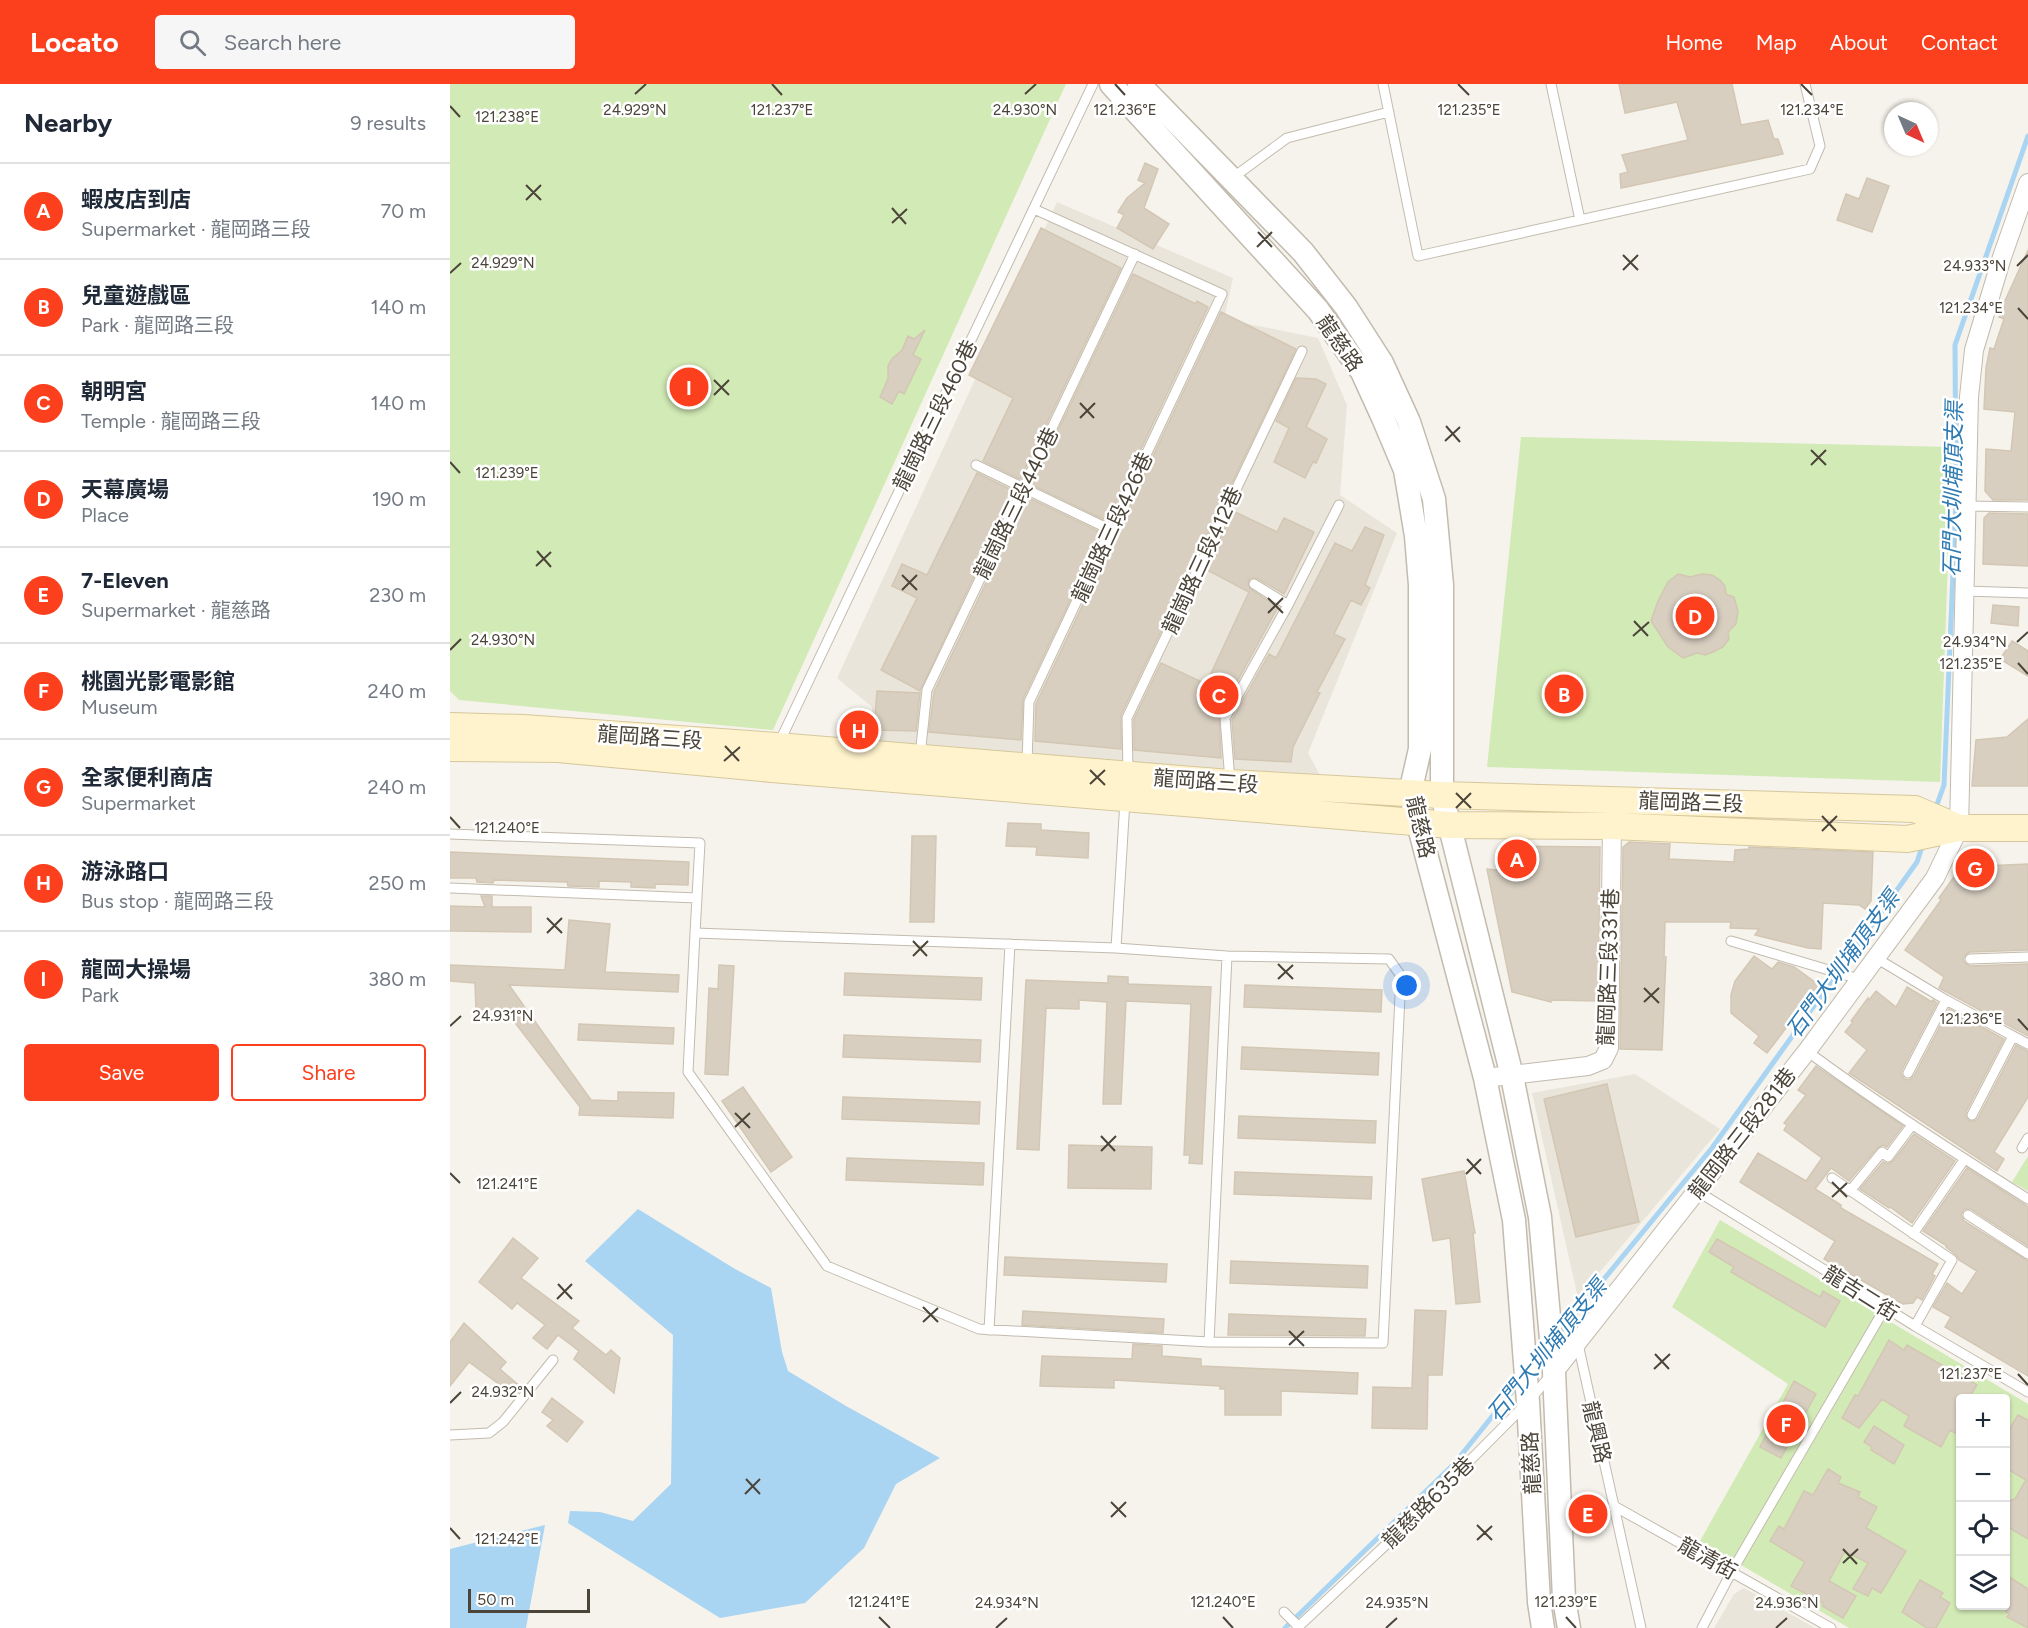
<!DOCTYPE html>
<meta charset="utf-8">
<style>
body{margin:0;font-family:Figtree,"Noto Sans TC",sans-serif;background:#f6f6f7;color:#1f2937}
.controls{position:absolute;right:18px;bottom:18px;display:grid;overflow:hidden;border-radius:6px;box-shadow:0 2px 4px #0004}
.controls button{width:54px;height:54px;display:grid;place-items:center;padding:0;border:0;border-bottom:2px solid #e0e1e3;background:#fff;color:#1f2937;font:30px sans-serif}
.compass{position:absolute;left:1434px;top:18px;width:54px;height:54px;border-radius:50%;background:#fff;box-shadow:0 2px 4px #0004;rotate:136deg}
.scale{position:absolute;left:18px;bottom:15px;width:122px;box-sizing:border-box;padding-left:6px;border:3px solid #4b4439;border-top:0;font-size:16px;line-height:21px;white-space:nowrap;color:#4b4439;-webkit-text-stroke:4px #fff;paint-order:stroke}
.you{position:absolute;left:957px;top:902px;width:21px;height:21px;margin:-15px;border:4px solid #fff;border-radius:50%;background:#1a73e8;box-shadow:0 0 0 9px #1a73e833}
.badge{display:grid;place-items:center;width:39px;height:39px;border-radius:50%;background:#fc3f1d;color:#fff;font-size:20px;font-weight:700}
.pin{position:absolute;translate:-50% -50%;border:3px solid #fff;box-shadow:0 2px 6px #0006}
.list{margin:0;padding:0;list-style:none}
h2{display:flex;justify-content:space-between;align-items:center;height:78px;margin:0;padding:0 24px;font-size:26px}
h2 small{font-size:20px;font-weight:400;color:#747a83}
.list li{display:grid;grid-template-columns:39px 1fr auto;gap:18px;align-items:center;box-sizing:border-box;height:96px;padding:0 24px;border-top:2px solid #e0e1e3}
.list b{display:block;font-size:22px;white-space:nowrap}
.list p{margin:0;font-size:20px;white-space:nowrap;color:#747a83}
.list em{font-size:20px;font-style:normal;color:#747a83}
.actions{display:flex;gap:12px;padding:18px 24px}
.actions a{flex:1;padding:14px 0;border:2px solid #fc3f1d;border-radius:6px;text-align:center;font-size:21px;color:#fc3f1d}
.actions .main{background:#fc3f1d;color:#fff}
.icon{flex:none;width:33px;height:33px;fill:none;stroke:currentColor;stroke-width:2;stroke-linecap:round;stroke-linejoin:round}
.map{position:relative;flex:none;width:1578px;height:1544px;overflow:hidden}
header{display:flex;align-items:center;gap:36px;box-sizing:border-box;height:84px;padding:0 30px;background:#fc3f1d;color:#fff}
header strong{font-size:28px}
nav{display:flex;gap:33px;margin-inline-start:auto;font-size:21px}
.search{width:420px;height:54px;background:#f6f6f7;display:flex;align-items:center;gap:15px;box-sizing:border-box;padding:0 21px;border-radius:6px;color:#747a83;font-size:22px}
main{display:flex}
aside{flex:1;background:#fff}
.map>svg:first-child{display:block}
</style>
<header>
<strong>Locato</strong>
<div class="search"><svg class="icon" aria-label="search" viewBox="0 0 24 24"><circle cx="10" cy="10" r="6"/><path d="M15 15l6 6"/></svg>Search here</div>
<nav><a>Home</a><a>Map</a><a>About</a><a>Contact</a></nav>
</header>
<main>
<aside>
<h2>Nearby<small>9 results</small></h2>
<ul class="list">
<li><span class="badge">A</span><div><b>蝦皮店到店</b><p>Supermarket · 龍岡路三段</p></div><em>70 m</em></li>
<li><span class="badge">B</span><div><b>兒童遊戲區</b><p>Park · 龍岡路三段</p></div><em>140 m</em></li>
<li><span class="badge">C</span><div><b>朝明宮</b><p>Temple · 龍岡路三段</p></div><em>140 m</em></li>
<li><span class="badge">D</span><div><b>天幕廣場</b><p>Place</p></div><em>190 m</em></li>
<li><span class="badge">E</span><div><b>7-Eleven</b><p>Supermarket · 龍慈路</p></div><em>230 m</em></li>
<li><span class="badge">F</span><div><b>桃園光影電影館</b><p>Museum</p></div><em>240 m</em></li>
<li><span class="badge">G</span><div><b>全家便利商店</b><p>Supermarket</p></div><em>240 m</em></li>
<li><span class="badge">H</span><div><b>游泳路口</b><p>Bus stop · 龍岡路三段</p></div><em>250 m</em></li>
<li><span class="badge">I</span><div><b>龍岡大操場</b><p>Park</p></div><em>380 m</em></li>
</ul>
<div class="actions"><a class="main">Save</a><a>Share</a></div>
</aside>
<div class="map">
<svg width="1578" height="1544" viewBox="0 0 1578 1544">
<rect width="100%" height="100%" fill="#f6f3ec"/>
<path fill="#eae5da" d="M607 118 783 194 774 235 868 254 897 321 890 411 947 449 858 669 871 693 421 658 422 623 387 594Z
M1185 990 1270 1045 1128 1214 1082 1009Z
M1294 1504 1365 1544H1264L1284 1510Z"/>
<path fill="#d2eab5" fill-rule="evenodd" d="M0 0H616L323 646 9 616 0 607Z
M1071 353 1502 363 1490 698 1037 683Z
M1578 1072V1107L1562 1098Z
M1270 1136 1578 1320V1544H1399L1250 1457 1338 1300 1222 1223ZM1510 1314H1556V1522H1510Z"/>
<path fill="#a9d4f2" d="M188 1125 285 1185 321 1204 332 1268 338 1287 396 1322 490 1374 446 1400 414 1464 355 1519 270 1534 118 1439 120 1427 150 1428 183 1437 221 1400 223 1251 135 1177Z
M95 1441 76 1544H0V1465Z"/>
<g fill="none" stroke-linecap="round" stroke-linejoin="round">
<path stroke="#a9d4f2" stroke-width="5" d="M1485 726 1494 701 1506 419 1505 261 1578 52
M1107 1252 1262 1064 1467 778 1473 760
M1083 1283 1096 1267
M835 1544 1004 1380 1069 1299"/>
</g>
<path fill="#d8cfc1" stroke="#d3c7b4" stroke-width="1.5" d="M1169 0H1282L1291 41 1318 36 1324 55H1328L1333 70 1171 104 1170 90 1178 88 1172 71 1238 56 1227 18 1175 29Z
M695 79 708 85 694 124 719 140 703 165 667 144 674 131 668 128 677 114 695 99 688 96Z
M1417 94 1439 102 1422 148 1387 136 1396 110 1409 115Z
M591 144 671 184 570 395 533 377 563 314 519 291Z
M1578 166V416H1543L1535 407 1536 365 1561 367 1565 328 1534 325 1536 284 1540 264 1544 265 1554 235 1549 233 1554 219Z
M683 190 746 220 747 217 758 223 657 437 582 401Z
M771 228 846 265 671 631V665L585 657 586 620Z
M475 246 463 271 471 275 454 310 449 307 442 320 430 313 438 295V282L442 275 452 266 458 252 464 255Z
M846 294 866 295 876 300 856 343 877 355 866 379 863 378 855 394 824 378 839 344 826 337Z
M527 389 564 407 470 607 431 586 467 514 442 502 452 480 477 491Z
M577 413 652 449 573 615 571 656 479 648 484 608Z
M783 427 827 448 834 434 864 448 834 510 807 494H801L798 497 800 505 828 523 769 631 771 674 684 666V635L711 579 756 600 799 508 755 485Z
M1539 429 1578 430V482L1533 480 1534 434Z
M915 443 934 451 915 501 920 504 911 521 901 516 884 550 895 555 867 608 870 609 843 663 841 678 785 675 782 636 819 570 826 574 885 459 902 467Z
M1228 490 1240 493 1252 490 1262 491 1270 496 1275 502 1276 510 1284 513 1288 527 1286 540 1278 548 1279 555 1273 563 1263 568 1255 571 1247 569 1233 574 1218 563 1201 537 1208 517 1218 498Z
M1543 521 1569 523 1568 542 1541 539Z
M1562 557 1578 567V592L1550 575Z
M427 607 470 609 466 647 424 646Z
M1578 635V702H1522L1526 656 1557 653Z
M558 739 591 740V746L639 749 638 774 586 771 587 763 556 762Z
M462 752H486L484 838H460Z
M1179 758 1220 760 1219 775 1284 778 1285 766 1299 765V763L1423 768 1421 817 1415 825 1409 821 1373 819 1371 865 1358 864 1305 851 1309 845 1280 844 1281 838H1215L1214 873H1216L1212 966 1170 965 1173 763Z
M1050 762 1150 763 1148 917 1101 916V918L1062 908 1037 785 1048 786Z
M0 768 239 778 238 801 205 800V804L181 803V798L149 797V803L118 802 117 798 44 796 43 799 27 798 26 794H0Z
M1578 780V866L1520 868 1516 870 1513 875 1515 879 1520 882 1578 880V952L1489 904 1494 893 1455 866 1491 816 1489 814 1511 783Z
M31 812H42V823H81V848L0 847V822L35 823Z
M119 836 160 840 155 888 229 891 228 908 59 901 141 1016 168 1017V1008L224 1009 223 1034 129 1031 130 1023 59 931 52 925 26 926 25 899 0 897V881L115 886Z
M1304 872 1322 885 1328 878 1344 883 1369 901 1317 969 1304 959 1309 952 1281 929V911L1285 897Z
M269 881 284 882 278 991 255 990 259 904 268 905Z
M395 889 532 894 531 916 394 911Z
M658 892 678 893V900L761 903 752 1080 739 1079 740 1071H734L741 920 676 917 671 1020H653L657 918 629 916V925L596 924 589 1066 567 1065 576 896 658 899Z
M795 901 932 906 931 928 794 923Z
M1457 903 1482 918 1483 916 1487 919 1452 986 1451 990 1454 995 1459 996 1464 992 1499 925 1554 955 1516 1028V1034L1519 1037H1525L1528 1034 1566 961 1578 967V1013L1544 1068 1554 1075 1547 1087 1399 989 1417 966 1395 948 1403 938 1401 937 1418 914 1419 916 1426 907 1446 923Z
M129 940 224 944 223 960 128 956Z
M394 951 531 956 530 978 393 973Z
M792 963 929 969 928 991 791 985Z
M1366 982 1453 1042 1437 1063 1433 1061 1427 1064 1399 1097 1381 1084 1365 1105 1391 1121V1124L1488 1180 1482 1190 1485 1192 1472 1216 1467 1213 1463 1219 1453 1220 1374 1175 1385 1157 1290 1098 1308 1069 1356 1097 1372 1074 1334 1046 1337 1041 1334 1039 1356 1011 1348 1006Z
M1157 1000 1189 1138 1126 1153 1094 1015Z
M293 1003 342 1073 321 1088 272 1017Z
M393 1013 530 1018 529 1040 392 1035Z
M789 1032 926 1037 925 1059 788 1054Z
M1464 1050 1505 1077 1462 1139 1440 1123 1439 1124 1410 1105 1433 1078 1438 1080 1443 1077Z
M619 1061 702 1063 701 1105 618 1104Z
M397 1074 534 1079 533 1101 396 1096Z
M1517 1084 1578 1123V1162L1521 1125H1514L1511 1131 1514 1137 1578 1177V1292L1495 1243 1501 1233 1483 1223 1497 1199 1512 1210 1527 1187 1509 1176 1506 1171 1496 1163 1497 1162 1473 1147Z
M1014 1087 1025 1149H1023L1030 1218 1006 1220 1000 1154 983 1157 972 1095Z
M785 1088 922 1093 921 1115 784 1110Z
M63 1154 88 1174 71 1194 129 1237 122 1244 156 1271 161 1266 170 1274 164 1309 124 1275 129 1267 108 1251 97 1265 83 1254 95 1241 67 1219 62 1225 29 1198Z
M1267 1155 1370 1213 1373 1207 1390 1217 1375 1243 1281 1188 1284 1183 1259 1168Z
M555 1173 717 1180 716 1198 554 1191Z
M781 1177 918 1182 917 1204 780 1199Z
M965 1226 996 1227 992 1291H978L977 1345 922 1344 923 1303 962 1304Z
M573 1227 714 1235 713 1249 572 1241Z
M779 1230 916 1235 915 1252 778 1251Z
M14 1239 56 1278 50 1285 72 1304 65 1312 19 1278 0 1302V1258Z
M1439 1256 1454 1266 1457 1261 1527 1301 1519 1314H1510V1352L1500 1346 1491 1363 1454 1342 1459 1332 1432 1315 1409 1344 1392 1334 1405 1311 1408 1312Z
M683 1260 712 1262V1272L751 1275V1282L908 1289 907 1310 831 1307V1331H775V1305H770V1302L664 1296V1304L590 1302 592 1272 682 1275Z
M1344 1297 1366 1310 1331 1374 1310 1363Z
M102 1314 133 1338 117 1358 97 1342 103 1336 92 1328Z
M1568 1331 1578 1336V1455L1556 1442V1417L1565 1415 1576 1396 1556 1384V1351Z
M1424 1342 1454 1361 1444 1380 1421 1366 1422 1363 1414 1358Z
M1378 1385 1391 1393 1388 1399 1410 1408 1408 1413 1427 1423 1416 1444 1456 1467 1431 1509 1422 1504 1418 1512 1403 1505 1418 1479 1395 1467 1379 1497 1406 1512 1393 1534 1372 1522 1373 1519 1341 1502 1355 1478 1320 1457 1329 1442 1334 1445 1354 1407 1363 1411Z
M1556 1491 1578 1505V1544L1557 1533 1559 1530 1556 1528Z
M1470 1496 1493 1509 1490 1513 1500 1519 1486 1544H1477L1452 1528Z"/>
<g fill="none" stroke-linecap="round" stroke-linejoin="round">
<defs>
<path id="service" d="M933 0 968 172 1360 85 1370 62 1355 0
M1101 0 1130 136
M781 95 837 54 939 28
M526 381 661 446
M1516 422 1578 423
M804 500 838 521
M1515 507 1578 509
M329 659 643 0
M470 672 477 606 685 170
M577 680 579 618 772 210 584 125
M678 688 677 634 852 267
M780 697 775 634 838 521 889 421
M0 750 250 759 245 849
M0 804 247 814
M1281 857 1409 895
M666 864 777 872 759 1258 529 1245 377 1182 238 988 245 849 666 864 675 716
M1426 874 1496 916 1578 960
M1520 875 1578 873
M1357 967C1428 1020 1503 1068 1578 1115
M1458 989 1496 916
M1522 1031 1563 952
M1572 1064 1578 1054
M1382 1094 1502 1176 1465 1242
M1247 1107 1465 1242 1578 1308
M1400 1107 1432 1068 1438 1073 1462 1041
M1518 1131 1578 1170
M1463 1150 1514 1076
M539 1246 560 860
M759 1258 933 1259 951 892 939 875 777 872
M1128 1260 1191 1544
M0 1351 39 1349 53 1338 103 1276
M1164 1422 1381 1544
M834 1528 848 1542
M847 1544 941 1456 1078 1318 1100 1292
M1252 1544 1282 1487 1435 1224"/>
<path id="minor" d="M1035 994 1138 982 1153 976 1159 964 1162 742
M1104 1288 1357 967 1485 794 1509 744 1519 313 1524 266 1552 173 1578 99"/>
<path id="tertiary" d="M661 0 868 226 912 288 933 334 955 386 966 452 970 501V665L960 709 1035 994 1064 1136 1078 1318 1089 1518 1093 1544
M689 0 853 168 896 223 932 279 959 338 984 415 992 501V711L1062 992 1090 1133 1104 1288 1114 1515 1119 1544"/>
<path id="secondary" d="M0 642 73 644 327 662 780 699 992 711 1465 725 1509 744
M0 664 108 665 322 685 1000 741 1162 742 1457 755 1509 744H1578"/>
</defs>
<use href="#service" stroke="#c2bbae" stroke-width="11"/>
<use href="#minor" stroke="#c2bbae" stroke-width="20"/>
<use href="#tertiary" stroke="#c2bbae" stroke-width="25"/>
<use href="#secondary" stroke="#d6c79b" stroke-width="28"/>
<use href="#service" stroke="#fff" stroke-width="9"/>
<use href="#minor" stroke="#fff" stroke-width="18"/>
<use href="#tertiary" stroke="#fff" stroke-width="22"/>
<use href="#secondary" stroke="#fff3cd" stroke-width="26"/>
</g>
<path fill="none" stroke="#4b4439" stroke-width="2" d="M322 0 332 11M665 0 675 11M1008 0 1019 11M1351 0 1362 11M185 10 196 0M575 10 586 0M0 22 10 33M76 101 91 116M76 116 91 101M442 124 456 140M442 139 457 125M808 148 822 163M807 163 822 148M1173 171 1188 186M1567 182 1578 171M1173 186 1188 171M0 189 11 179M1568 224 1578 235M264 296 279 311M264 311 279 296M630 319 644 334M630 334 645 319M996 342 1010 358M995 357 1010 343M1361 366 1376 381M0 378 10 389M1361 381 1376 366M87 467 101 483M86 482 101 468M452 491 467 506M452 506 467 491M818 514 833 529M818 529 833 514M1184 537 1198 552M1183 552 1199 538M1567 558 1578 548M0 566 11 555M1568 579 1578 590M275 662 289 677M274 677 290 663M640 686 655 701M640 700 655 686M1006 709 1021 724M1006 724 1021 709M1372 732 1386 747M0 733 10 744M1372 747 1387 732M97 834 112 849M97 849 112 834M463 857 477 872M463 872 478 857M828 880 843 895M828 895 843 881M1194 904 1209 919M1194 918 1209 904M1568 935 1578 946M0 942 11 932M285 1029 300 1044M285 1043 300 1029M651 1052 665 1067M651 1067 666 1052M1017 1075 1031 1090M0 1089 10 1099M1016 1090 1031 1075M1382 1098 1397 1113M1382 1113 1397 1099M108 1200 122 1215M107 1215 122 1200M473 1223 488 1238M473 1238 488 1224M839 1247 854 1262M839 1261 854 1247M1205 1270 1219 1285M1204 1285 1220 1270M1568 1290 1578 1301M0 1319 11 1308M296 1395 310 1410M295 1410 310 1395M661 1418 676 1433M661 1433 676 1418M1027 1441 1042 1456M0 1444 10 1455M1027 1456 1042 1442M1393 1465 1407 1480M1393 1479 1408 1465M429 1533 440 1544M773 1533 783 1544M1116 1533 1126 1544M546 1544 557 1534M936 1544 947 1534M1326 1544 1337 1534"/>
<g text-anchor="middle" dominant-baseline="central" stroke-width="5" stroke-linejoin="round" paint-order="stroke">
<g font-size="21" fill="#4b4439" stroke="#fff">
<text transform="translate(890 259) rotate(55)">龍慈路</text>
<text transform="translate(485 331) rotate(-64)">龍崗路三段460巷</text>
<text transform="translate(566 419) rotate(-64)">龍崗路三段440巷</text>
<text transform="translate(662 443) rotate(-65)">龍崗路三段426巷</text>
<text transform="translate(752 476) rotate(-65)">龍崗路三段412巷</text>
<text transform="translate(200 653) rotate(4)">龍岡路三段</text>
<text transform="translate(756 697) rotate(4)">龍岡路三段</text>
<text transform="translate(1241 718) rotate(2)">龍岡路三段</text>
<text transform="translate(971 743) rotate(77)">龍慈路</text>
<text transform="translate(1158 883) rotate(-88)">龍岡路三段331巷</text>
<text transform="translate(1292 1049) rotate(-52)">龍岡路三段281巷</text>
<text transform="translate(1411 1209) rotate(32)">龍吉二街</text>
<text transform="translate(1147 1348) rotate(77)">龍興路</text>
<text transform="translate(1081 1379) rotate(-93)">龍慈路</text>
<text transform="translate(978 1418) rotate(-45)">龍慈路635巷</text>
<text transform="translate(1258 1474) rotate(29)">龍清街</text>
</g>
<g font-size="22" font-style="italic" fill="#2e7ab2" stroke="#fff">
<text transform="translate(1503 405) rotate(-89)">石門大圳埔頂支渠</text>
<text transform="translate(1393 880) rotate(-54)">石門大圳埔頂支渠</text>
<text transform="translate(1097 1266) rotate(-51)">石門大圳埔頂支渠</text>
</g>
</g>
<g font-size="15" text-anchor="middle" fill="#4b4439" stroke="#fff" stroke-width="5" stroke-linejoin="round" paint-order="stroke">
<text x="185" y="31">24.929°N</text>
<text x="575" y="31">24.930°N</text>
<text x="332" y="31">121.237°E</text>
<text x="675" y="31">121.236°E</text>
<text x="1019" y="31">121.235°E</text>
<text x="1362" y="31">121.234°E</text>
<text x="57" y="38">121.238°E</text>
<text x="53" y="184">24.929°N</text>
<text x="1525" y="187">24.933°N</text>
<text x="1521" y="229">121.234°E</text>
<text x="57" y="394">121.239°E</text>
<text x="53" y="561">24.930°N</text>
<text x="1525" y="563">24.934°N</text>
<text x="1521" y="585">121.235°E</text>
<text x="57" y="749">121.240°E</text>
<text x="53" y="937">24.931°N</text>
<text x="1521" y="940">121.236°E</text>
<text x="57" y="1105">121.241°E</text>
<text x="1521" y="1295">121.237°E</text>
<text x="53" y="1313">24.932°N</text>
<text x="57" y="1460">121.242°E</text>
<text x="429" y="1523">121.241°E</text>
<text x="773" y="1523">121.240°E</text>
<text x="1116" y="1523">121.239°E</text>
<text x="557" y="1524">24.934°N</text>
<text x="947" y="1524">24.935°N</text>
<text x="1337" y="1524">24.936°N</text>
</g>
</svg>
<div class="controls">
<button>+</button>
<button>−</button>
<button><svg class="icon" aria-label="locate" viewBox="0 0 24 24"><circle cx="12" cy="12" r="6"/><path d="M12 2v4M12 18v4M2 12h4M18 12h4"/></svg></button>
<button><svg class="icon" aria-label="layers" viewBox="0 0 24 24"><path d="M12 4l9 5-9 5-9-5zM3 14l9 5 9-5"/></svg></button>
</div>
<svg class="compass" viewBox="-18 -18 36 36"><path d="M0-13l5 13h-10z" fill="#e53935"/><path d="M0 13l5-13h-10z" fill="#747a83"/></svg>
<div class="scale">50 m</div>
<div class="you"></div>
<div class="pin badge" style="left:1067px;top:775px">A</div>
<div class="pin badge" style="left:1114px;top:610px">B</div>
<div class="pin badge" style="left:769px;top:611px">C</div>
<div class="pin badge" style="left:1245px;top:532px">D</div>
<div class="pin badge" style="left:1138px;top:1430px">E</div>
<div class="pin badge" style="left:1336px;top:1340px">F</div>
<div class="pin badge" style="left:1525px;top:784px">G</div>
<div class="pin badge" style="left:409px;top:646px">H</div>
<div class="pin badge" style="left:239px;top:303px">I</div>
</div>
</main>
